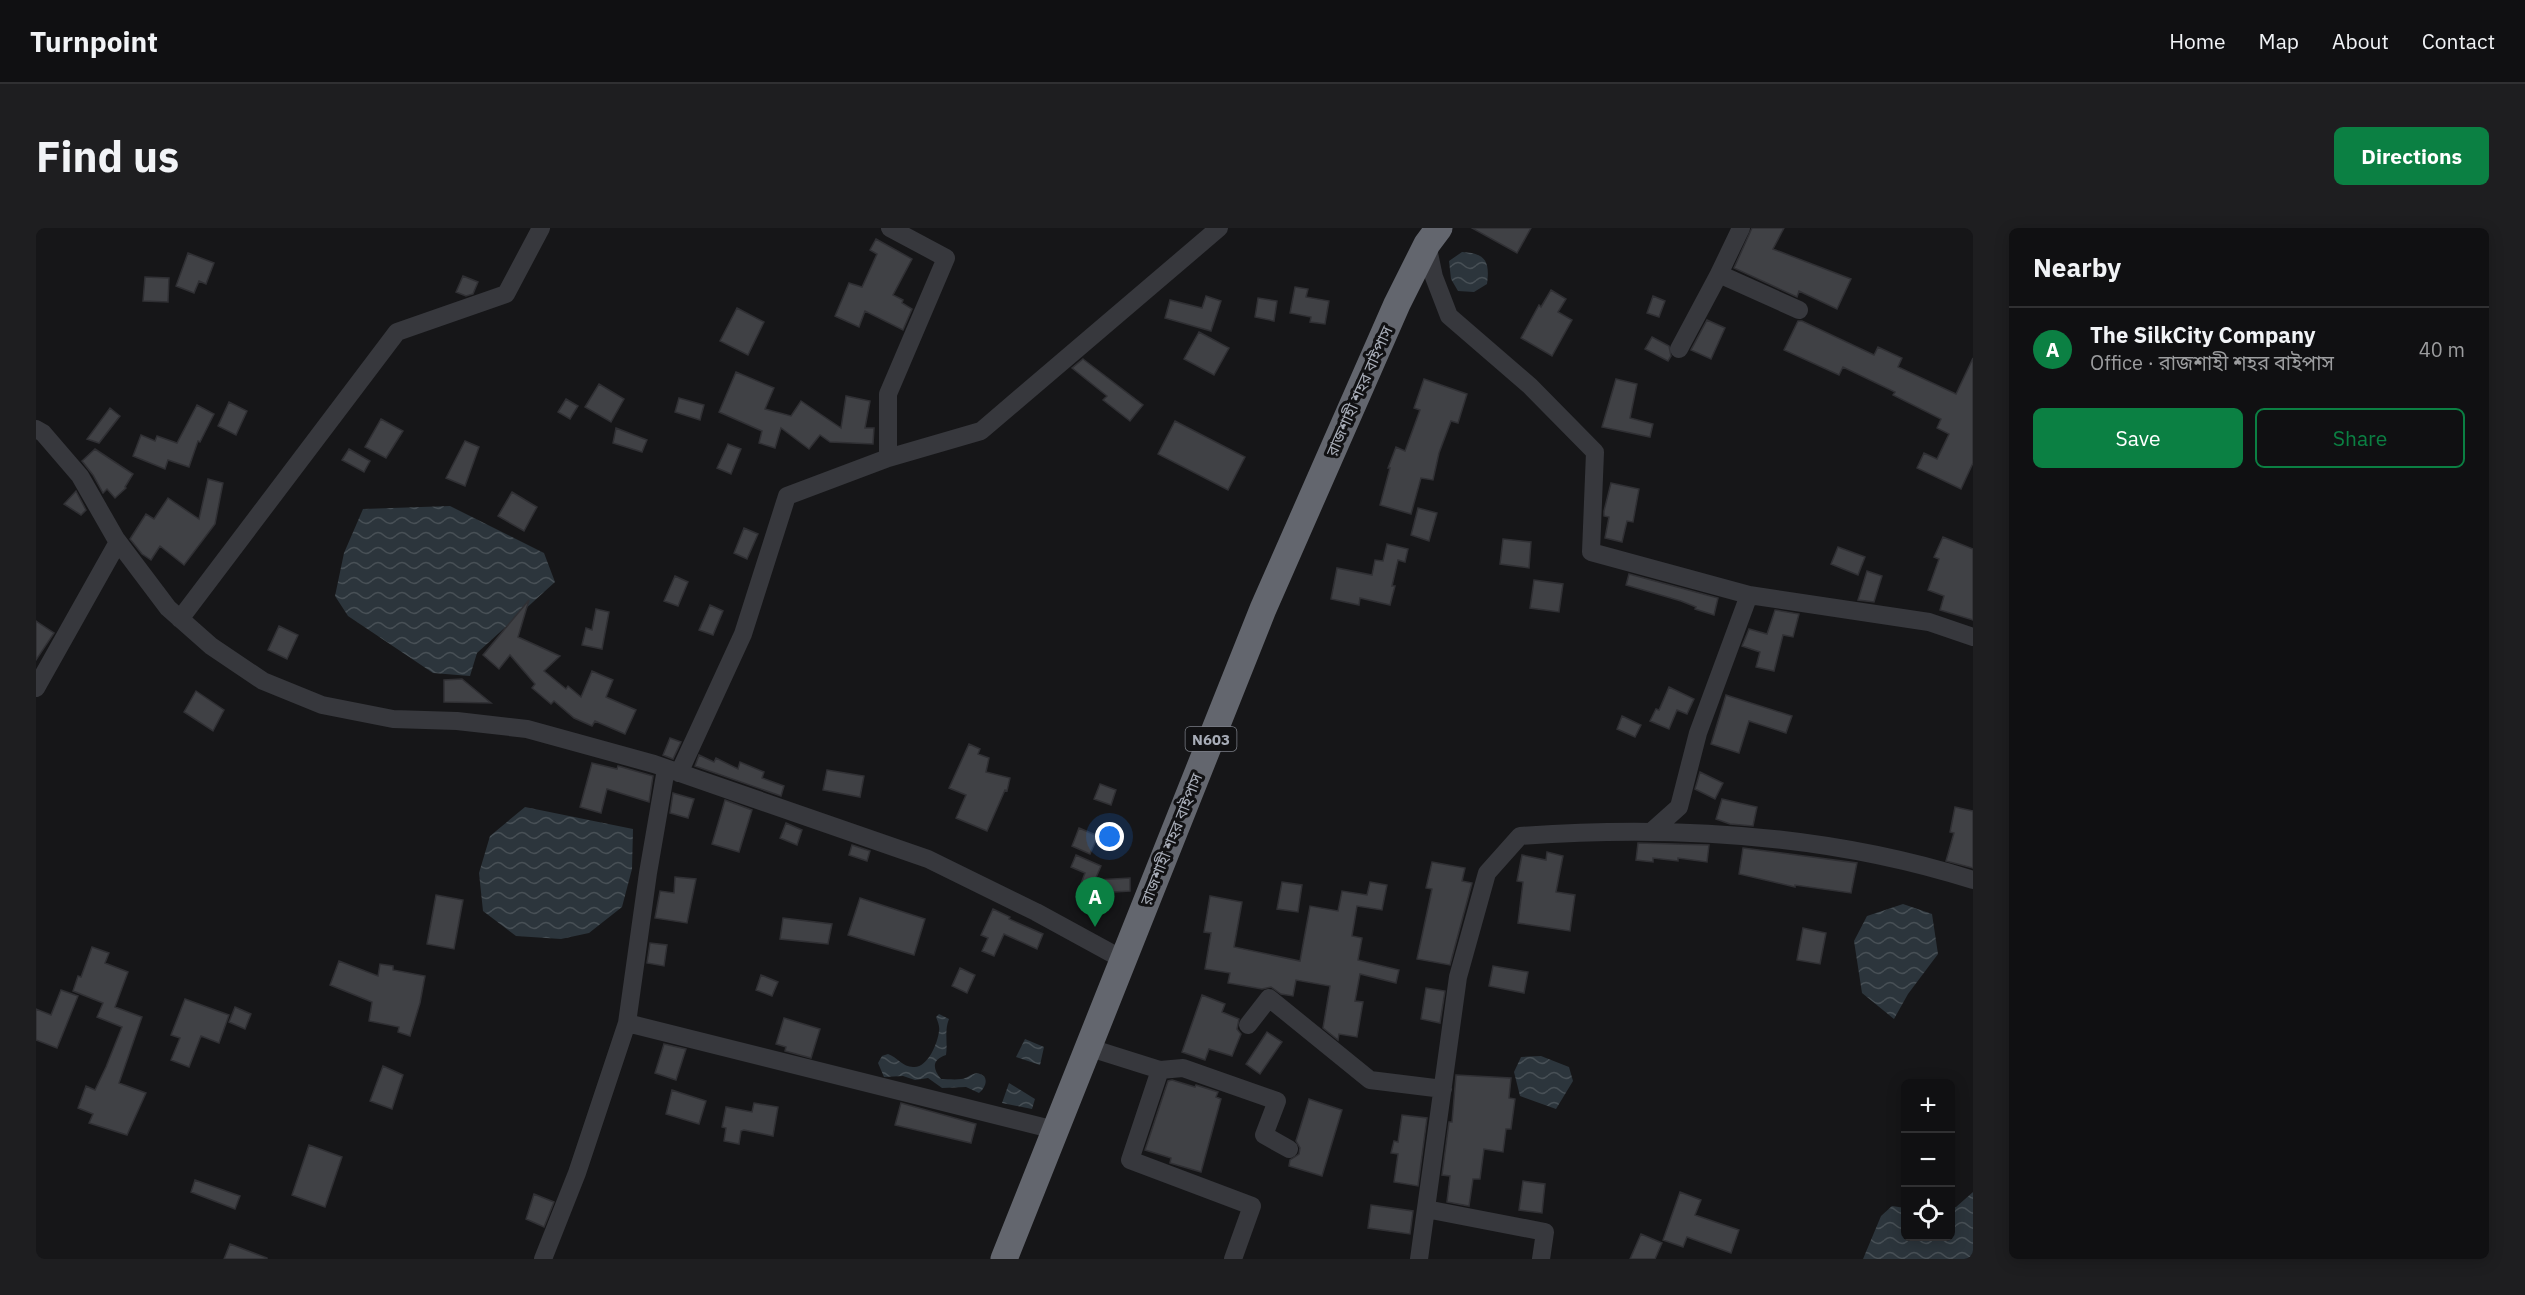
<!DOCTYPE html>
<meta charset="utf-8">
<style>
body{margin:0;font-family:"IBM Plex Sans","Noto Sans Bengali",sans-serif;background:#1e1e20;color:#f1f3f6}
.controls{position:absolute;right:18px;bottom:18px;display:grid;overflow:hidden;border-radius:9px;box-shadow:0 3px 15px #0003}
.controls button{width:54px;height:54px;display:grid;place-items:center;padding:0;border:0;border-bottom:2px solid #303032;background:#101012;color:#f1f3f6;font:30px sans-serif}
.you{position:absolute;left:1074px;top:609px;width:21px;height:21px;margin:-15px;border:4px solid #fff;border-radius:50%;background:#1a73e8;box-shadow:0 0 0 9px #1a73e833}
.badge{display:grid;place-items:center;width:39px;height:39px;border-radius:50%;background:#0b8043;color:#fff;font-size:20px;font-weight:700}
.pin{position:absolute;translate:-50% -50px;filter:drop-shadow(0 2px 3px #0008)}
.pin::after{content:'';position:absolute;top:32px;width:21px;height:18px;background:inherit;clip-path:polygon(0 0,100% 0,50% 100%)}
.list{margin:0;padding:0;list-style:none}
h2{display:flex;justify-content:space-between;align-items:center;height:78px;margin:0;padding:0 24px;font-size:26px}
h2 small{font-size:20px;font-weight:400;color:#9c9d9f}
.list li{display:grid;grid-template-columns:39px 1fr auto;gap:18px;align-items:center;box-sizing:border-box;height:84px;padding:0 24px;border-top:2px solid #303032}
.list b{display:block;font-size:22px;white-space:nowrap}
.list p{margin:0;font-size:20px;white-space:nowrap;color:#9c9d9f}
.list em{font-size:20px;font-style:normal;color:#9c9d9f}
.actions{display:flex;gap:12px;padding:18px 24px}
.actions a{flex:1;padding:14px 0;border:2px solid #0b8043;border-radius:9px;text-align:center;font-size:21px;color:#0b8043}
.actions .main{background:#0b8043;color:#fff}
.icon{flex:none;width:33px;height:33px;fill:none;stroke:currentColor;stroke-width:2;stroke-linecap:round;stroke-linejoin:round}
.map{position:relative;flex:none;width:1937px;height:1031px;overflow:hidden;border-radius:9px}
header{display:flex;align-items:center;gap:36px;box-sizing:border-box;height:84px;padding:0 30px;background:#101012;border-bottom:2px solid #303032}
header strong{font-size:28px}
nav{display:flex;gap:33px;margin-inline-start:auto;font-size:21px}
.intro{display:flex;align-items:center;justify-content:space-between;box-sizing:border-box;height:144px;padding:0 36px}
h1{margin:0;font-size:42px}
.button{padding:15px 27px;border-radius:9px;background:#0b8043;color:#fff;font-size:21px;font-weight:700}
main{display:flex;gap:36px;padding:0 36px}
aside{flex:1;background:#101012;border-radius:9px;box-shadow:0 3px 15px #0003}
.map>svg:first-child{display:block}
</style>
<header>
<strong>Turnpoint</strong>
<nav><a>Home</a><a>Map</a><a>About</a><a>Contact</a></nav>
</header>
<div class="intro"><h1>Find us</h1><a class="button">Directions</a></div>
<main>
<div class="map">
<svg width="1937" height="1031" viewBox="0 0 1937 1031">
<defs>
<pattern id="water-waves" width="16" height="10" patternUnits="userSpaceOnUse" patternTransform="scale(1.5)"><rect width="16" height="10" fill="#2c353c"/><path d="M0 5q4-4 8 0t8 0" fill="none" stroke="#485056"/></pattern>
</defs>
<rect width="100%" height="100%" fill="#161618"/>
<path fill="url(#water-waves)" d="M1426 24C1450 25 1454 34 1451 56L1438 64 1422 63 1415 51 1413 33Z
M414 278 508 325 519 354 441 425 434 448 397 445 312 388 299 368 308 325 327 281Z
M489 579 597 601 596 641 586 679 553 705 525 711 480 708 447 683 443 645 454 608Z
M1867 676 1896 686 1902 726 1872 766 1858 791 1826 765 1818 713 1831 688Z
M903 786 913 791C908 803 912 815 910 827 895 832 897 841 905 851 911 851 919 852 925 851 932 851 937 843 944 846 954 849 949 861 943 865L930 859 906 860 892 850 879 852 867 848 848 849 842 835 846 828 852 826C861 829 867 839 877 839 891 841 902 815 903 803 904 799 902 794 900 789Z
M989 811 1008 819 1004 837 980 829Z
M1505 828 1533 839 1537 853 1520 881 1484 868 1478 844 1485 829Z
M973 855 999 871 996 881 966 875Z
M1937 964V1031H1827L1845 988 1856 978 1869 980 1870 1008H1914L1915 980 1920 979Z"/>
<path fill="#404145" stroke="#303034" stroke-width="1.5" d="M1436 0H1495L1481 25Z
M1716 0H1748L1737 21 1815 51 1801 81 1763 63 1761 69 1698 40Z
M840 11 876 31 857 67 867 72 866 75 876 81 867 102 829 83 823 99 799 88 813 55 826 59 841 26 834 22Z
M152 25 178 35 170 56 163 53 158 65 140 58Z
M427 48 442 54 437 66 430 68 420 64Z
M109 49 133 50 132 74 107 73Z
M1259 59 1272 61 1270 69 1293 73 1289 96 1274 94 1275 89 1254 85Z
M1515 62 1530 71 1522 84 1536 92 1516 128 1485 110 1503 77 1505 79Z
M1170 68 1185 73 1175 103 1129 90 1134 72 1166 80Z
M1617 68 1629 73 1623 89 1611 85Z
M1222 70 1241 73 1238 93 1219 89Z
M701 80 728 94 712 127 684 113Z
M1671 92 1689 100 1675 131 1655 122Z
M1762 93H1766L1838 127 1842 119 1866 130 1862 139 1920 166 1937 130V235L1925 261 1881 240 1888 225 1901 231 1913 206 1901 200 1905 191 1857 167 1859 164 1807 139 1803 147 1748 122Z
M1163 104 1193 120 1178 147 1148 131Z
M1616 109 1633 118 1635 128 1632 133 1609 121Z
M1047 131 1107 177 1094 193 1067 172 1071 168 1036 140Z
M700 144 738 160 729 181 755 188 765 173 805 200 810 168 834 173 829 200H838L837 216 794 214 784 207 773 221 745 200 739 220 723 215 726 203 683 184Z
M1388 151 1431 166 1422 195 1415 193 1403 225 1397 252 1385 250 1375 286 1344 277 1354 240H1352L1360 219 1369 223 1384 182 1378 180Z
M1580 151 1601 156 1594 190 1617 196 1614 209 1566 199Z
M563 156 588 171 575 194 549 179Z
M643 170 668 177 664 192 639 184Z
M530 171 542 178 534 191 522 184Z
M193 174 211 183 200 207 182 198Z
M161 177 178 186 164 214 162 213 153 239 132 232 129 241 97 228 105 207 119 213 121 208 141 215Z
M74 180 84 188 63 215 51 211Z
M345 191 367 203 350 230 329 219Z
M1139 193 1209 229 1192 262 1122 226Z
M580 200 611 212 606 224 577 215Z
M429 213 443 219 429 258 410 250Z
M692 216 705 221 695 246 681 240Z
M59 221 97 246 89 259 90 260 79 270 71 261 67 265 57 247 46 233Z
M313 221 334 233 328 244 306 232Z
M172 251 187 255 179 296 148 337 124 318 115 332 106 326 94 311 110 286 118 291 132 270 163 291Z
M1575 255 1603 261 1597 294 1591 293 1586 314 1569 310 1573 289 1568 288V283Z
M40 263 50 282 45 287 28 276Z
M476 264 501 279 488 303 462 288Z
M1382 280 1401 285 1393 313 1375 307Z
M708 300 722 306 711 331 698 325Z
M1907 309 1937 321V392L1904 382 1908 368 1892 362 1903 331 1898 329Z
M1467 311 1495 314 1493 340 1464 336Z
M1351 316 1372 321 1369 334 1362 332 1356 358H1359L1354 377 1324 370 1323 377 1295 371 1301 340 1336 347 1339 332 1347 333Z
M1802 319 1829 329 1822 347 1795 336Z
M1831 343 1846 348 1838 374 1822 372Z
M1593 346 1682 370 1678 387 1659 381 1660 379 1645 373 1590 357Z
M639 348 652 354 642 378 628 373Z
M1498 352 1527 356 1523 384 1494 380Z
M493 372 482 409 524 428 508 443 530 461 532 458 545 469 556 443 577 452 570 469 600 482 589 506 559 493 556 498 538 490 518 473 515 476 496 460 499 456 474 427 463 441 447 427Z
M674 377 687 383 677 407 663 402Z
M560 381 573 384 566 421 546 417 550 400 556 402Z
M1739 382 1763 386 1757 409 1747 407 1738 443 1720 439 1724 424 1706 418 1713 401 1731 406Z
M0 393 18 405 0 432Z
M243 398 262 407 251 431 232 422Z
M426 451 455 475 408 474V452Z
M1633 459 1658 471 1651 486 1641 482 1633 501 1614 493 1620 481 1623 482Z
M160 463 188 482 177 503 148 484Z
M1690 467 1756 488 1750 505 1713 493 1703 525 1675 516Z
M1586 488 1605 497 1599 509 1581 501Z
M634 510 645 514 637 531 627 527Z
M933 516 944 521 942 526 953 530 950 544 974 550 971 563 969 562 951 603 920 590 930 567 913 560Z
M663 527 678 534 680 530 702 541 704 534 728 544 726 550 748 558 745 568 659 538Z
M556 535 581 541 582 538 617 548 613 574 571 561 565 585 544 579Z
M791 542 828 548 824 569 787 562Z
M1664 544 1687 555 1679 571 1659 561Z
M1064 556 1080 562 1075 577 1058 571Z
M637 565 658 571 652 590 634 585Z
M1686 571 1721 579 1717 598 1694 596 1680 591Z
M689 572 716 582 703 624 676 616Z
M1919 579 1937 583V640L1910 633 1918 605 1914 604Z
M750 595 766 602 761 617 744 610Z
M1043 600 1062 608 1054 626 1036 618Z
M1602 615 1673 617 1671 634 1642 630V633L1617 630V634L1600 632Z
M816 617 834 623 831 633 813 627Z
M1707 620 1821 635 1815 665 1759 657V659L1703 646Z
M1511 624 1527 628 1520 664 1539 667 1534 703 1482 695 1487 654 1481 653 1486 627 1510 632Z
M1040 627 1065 638 1059 652 1094 650V663L1060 665 1057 672 1051 670 1050 673 1040 669 1049 645 1035 639Z
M1396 634 1429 640 1426 653 1436 655 1414 737 1381 731 1396 661 1390 660Z
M639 649 660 651 651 695 619 690 624 663 638 665Z
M1246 654 1266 657 1262 684 1241 681Z
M1334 654 1351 657 1346 682 1321 678 1316 708 1326 710 1322 732 1363 742 1360 755 1324 746 1319 773 1327 774 1321 809 1303 806 1302 812 1287 800 1294 758 1260 752 1257 768 1245 766 1235 759 1226 761 1192 755 1194 745 1169 741 1175 705 1168 704 1174 668 1206 674 1198 719 1264 733 1274 678 1302 683 1306 663 1331 667Z
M400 667 427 672 418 721 391 716Z
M824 670 889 691 878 727 812 707Z
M957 681 974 689 973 691 1007 706 1001 721 968 706 958 728 946 723 952 710 945 707Z
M747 690 796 696 792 716 744 711Z
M1767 700 1790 705 1784 736 1761 732Z
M614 715 631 717 628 738 611 735Z
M56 719 73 725 69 735 92 744 79 779 106 789 83 855 110 865 91 907 53 895 57 886 42 880 50 858 59 862 70 839 86 799 61 789 67 775 37 763 42 748 45 749Z
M303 733 342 748 344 736 357 738V742L389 748 384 775 374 808 362 804 363 799 333 793 336 774 294 757Z
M1457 738 1492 744 1488 765 1453 758Z
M924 740 939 747 931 765 916 758Z
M725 747 742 754 736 768 720 762Z
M1390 760 1409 763 1404 795 1385 791Z
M25 762 42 768 21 820 0 812V781L15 787Z
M1166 767 1189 776 1186 784 1203 791 1201 801 1205 806 1196 828 1173 821 1169 832 1146 824Z
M149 771 193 787 183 815 165 808 153 839 135 832 144 810 135 807Z
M199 779 215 786 209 801 193 794Z
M748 790 784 801 775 830 749 823 750 819 740 816Z
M1231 804 1246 814 1224 846 1210 836Z
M628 816 650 821 640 852 619 845Z
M347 838 367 847 356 881 334 873Z
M1420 847 1475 850 1473 870 1479 871 1475 901H1470L1467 924 1448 921 1444 951H1437L1433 978 1411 974 1414 948 1406 947 1413 894H1416Z
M1136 852 1159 859 1160 857 1182 864 1180 869 1185 871 1165 944 1134 935 1135 930 1109 922 1132 853Z
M636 862 670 873 663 896 630 886Z
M1273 871 1306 882 1286 948 1253 938 1254 932 1263 926 1264 920 1260 913Z
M718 875 742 879 737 908 708 902 705 903 703 916 688 913 690 900 686 899 690 879 716 884Z
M865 875 940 896 935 915 859 897Z
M1366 887 1391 890 1382 958 1358 954 1362 926 1355 925 1358 913 1362 914Z
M273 917 306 929 289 979 256 967Z
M159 952 204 968 199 981 155 964Z
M1487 953 1509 956 1506 985 1483 982Z
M1644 964 1665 972 1659 987 1703 1002 1695 1025 1651 1009 1647 1019 1627 1012Z
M498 966 518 974 508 999 490 991Z
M1335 977 1377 983 1374 1006 1332 1000Z
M1605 1006 1626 1015 1619 1031H1594Z
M194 1016 231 1030V1031H188Z"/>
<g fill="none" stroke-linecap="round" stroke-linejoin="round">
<path stroke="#37383d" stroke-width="18" d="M1705 0 1683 46 1763 82
M1391 16 1398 49 1413 88 1494 158 1559 224 1555 324 1713 367 1893 394 1937 409
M1643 121 1683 46
M0 201 7 205 44 248 80 311 132 380 175 418 227 453 286 477 357 491 421 493 491 501 618 536 892 631 1000 684 1086 731
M852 230 945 203 1183 0
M144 391 361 104 470 66 505 0
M0 460 82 314
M643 545 707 406 751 268 852 230V166L910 30 854 0
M1615 604 1643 579 1662 505 1713 367
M591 795 1019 902
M1212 797 1233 770 1334 852 1407 861
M1051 819 1124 842 1094 932 1216 978 1197 1031
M1124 842 1147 840 1241 873 1228 907 1253 921
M1390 981 1509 1004 1505 1031
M507 1031 541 945 591 795 612 645 630 541
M1383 1031 1422 749 1451 645 1484 608C1634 597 1792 606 1937 652"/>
<path stroke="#63666e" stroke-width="27" d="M968 1031 1227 381 1361 76 1391 16 1403 0"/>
</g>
<g text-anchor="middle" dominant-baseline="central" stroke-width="6" stroke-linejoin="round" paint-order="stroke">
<rect fill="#111113" stroke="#7b7e86" stroke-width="1.5" x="1149.5" y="499" width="51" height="24" rx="4.5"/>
<g font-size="15" font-weight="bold" fill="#a8adb8">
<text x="1175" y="511">N603</text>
</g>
<g font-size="16" fill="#a8adb8" stroke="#111113">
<text transform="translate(1323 163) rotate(-66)">রাজশাহী শহর বাইপাস</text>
<text transform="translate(1135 611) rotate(-68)">রাজশাহী শহর বাইপাস</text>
</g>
</g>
</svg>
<div class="controls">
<button>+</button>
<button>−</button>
<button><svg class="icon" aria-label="locate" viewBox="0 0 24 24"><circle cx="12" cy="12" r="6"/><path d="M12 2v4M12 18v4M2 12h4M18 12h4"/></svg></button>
</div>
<div class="you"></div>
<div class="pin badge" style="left:1059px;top:699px">A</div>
</div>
<aside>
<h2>Nearby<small></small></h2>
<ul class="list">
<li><span class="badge">A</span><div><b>The SilkCity Company</b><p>Office · রাজশাহী শহর বাইপাস</p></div><em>40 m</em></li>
</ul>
<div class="actions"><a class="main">Save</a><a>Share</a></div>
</aside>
</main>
